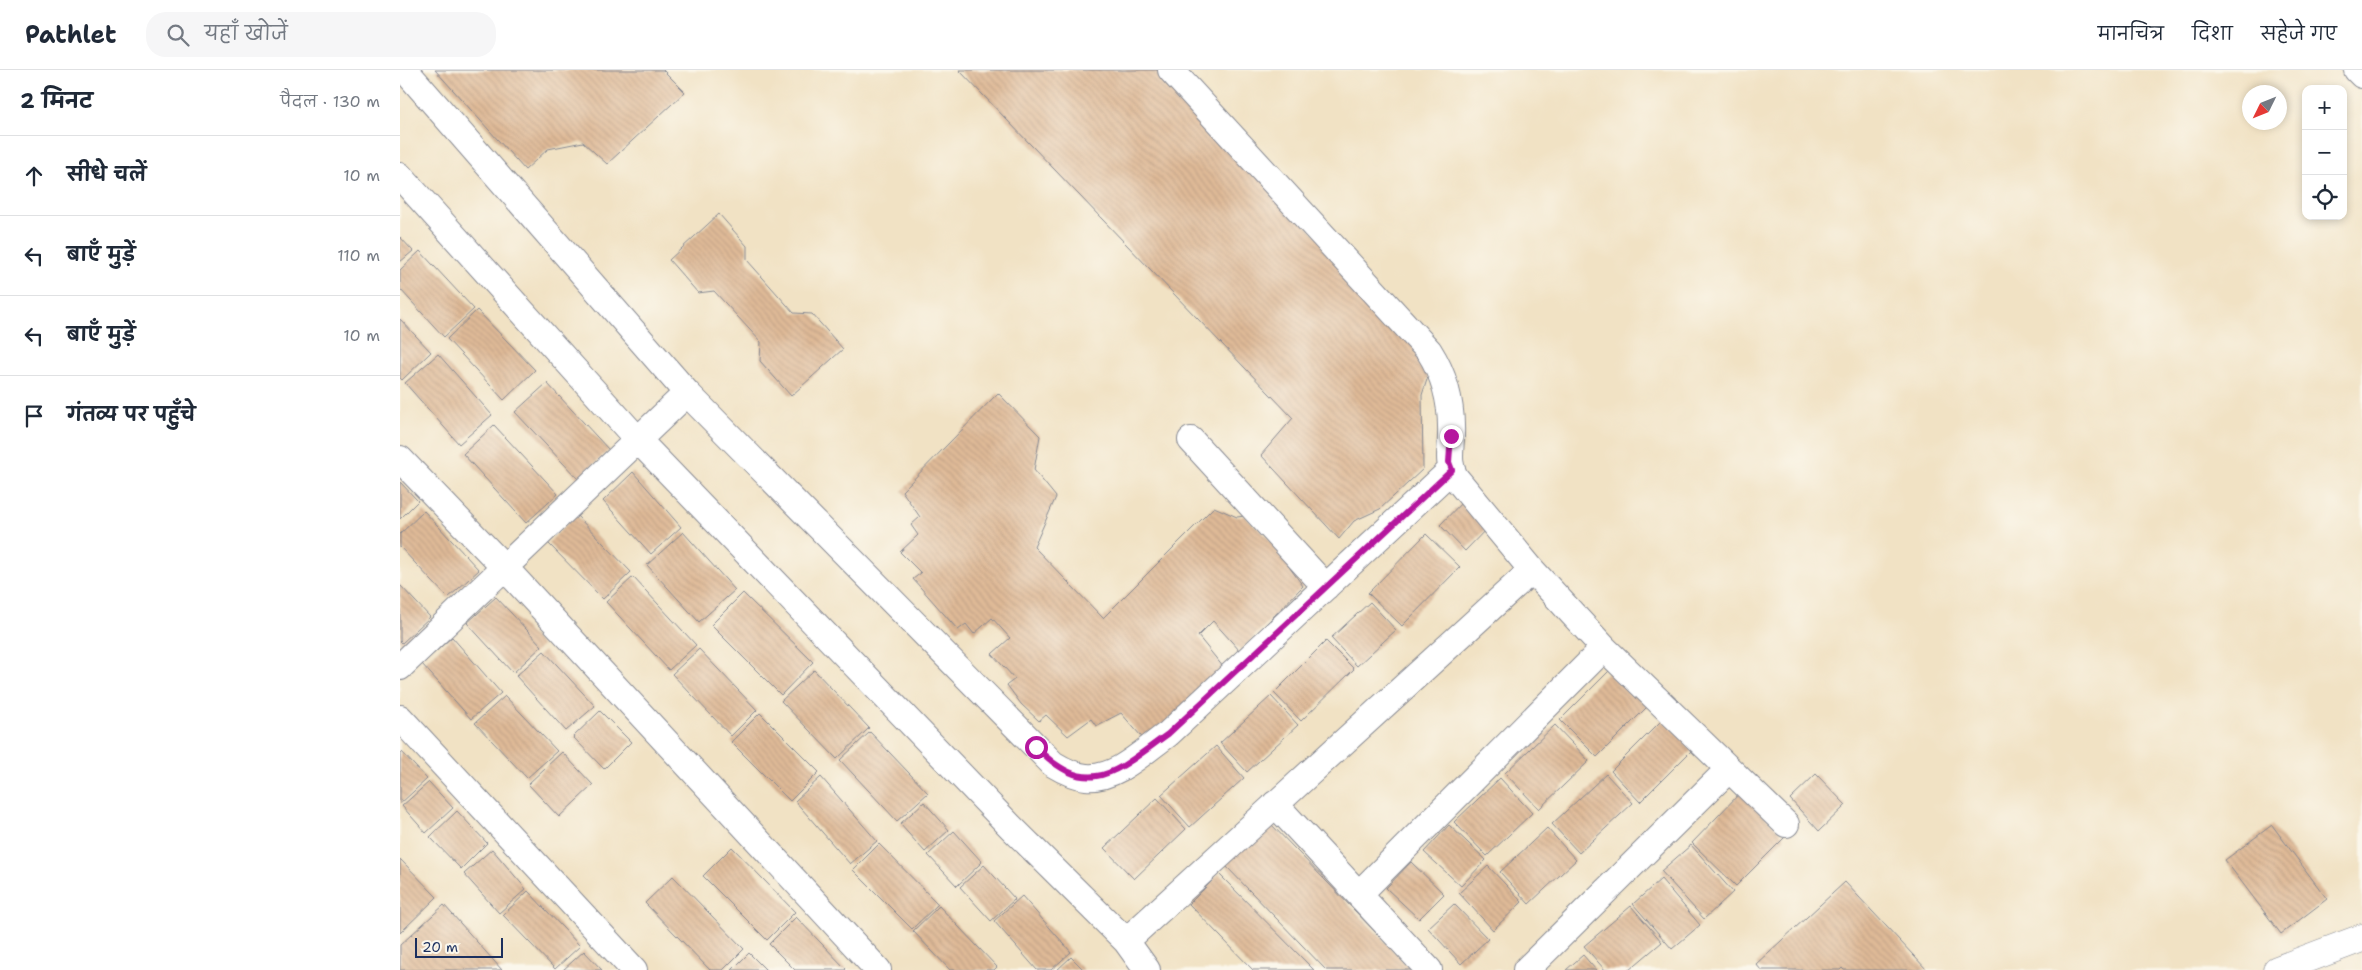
<!DOCTYPE html>
<html lang="hi">
<meta charset="utf-8">
<style>
body{margin:0;font-family:"Shantell Sans","Playpen Sans Deva",sans-serif;background:#f6f6f7;color:#1f2937}
.controls{position:absolute;right:15px;top:15px;display:grid;overflow:hidden;border-radius:10px;box-shadow:0 2px 8px #0003}
.controls button{width:45px;height:45px;display:grid;place-items:center;padding:0;border:0;border-bottom:1px solid #e0e1e3;background:#fff;color:#1f2937;font:25px sans-serif}
.compass{position:absolute;left:1842px;top:15px;width:45px;height:45px;border-radius:50%;background:#fff;box-shadow:0 2px 8px #0003;rotate:227deg}
.scale{position:absolute;left:15px;bottom:12px;width:88px;box-sizing:border-box;padding-left:5px;border:2px solid #1b2f5e;border-top:0;font-size:14px;line-height:18px;white-space:nowrap;color:#1b2f5e;-webkit-text-stroke:4px #fbf7ec;paint-order:stroke}
.stop{position:absolute;width:15px;height:15px;margin:-11px;border:4px solid #b5179e;border-radius:50%;background:#fff}
.stop.end{background:#b5179e;border-color:#fff;box-shadow:0 1px 5px #0008}
.list{margin:0;padding:0;list-style:none}
h2{display:flex;justify-content:space-between;align-items:center;height:65px;margin:0;padding:0 20px;font-size:21px}
h2 small{font-size:16px;font-weight:400;color:#747a83}
.list li{display:grid;grid-template-columns:32px 1fr auto;gap:15px;align-items:center;box-sizing:border-box;height:80px;padding:0 20px;border-top:1px solid #e0e1e3}
.list b{display:block;font-size:19px;white-space:nowrap}
.list em{font-size:16px;font-style:normal;color:#747a83}
.icon{flex:none;width:28px;height:28px;fill:none;stroke:currentColor;stroke-width:2;stroke-linecap:round;stroke-linejoin:round}
.map{position:relative;flex:none;width:1962px;height:900px;overflow:hidden}
header{display:flex;align-items:center;gap:30px;box-sizing:border-box;height:70px;padding:0 25px;background:#fff;border-bottom:1px solid #e0e1e3}
header strong{font-size:24px}
nav{display:flex;gap:28px;margin-inline-start:auto;font-size:18px}
.search{width:350px;height:45px;background:#f6f6f7;display:flex;align-items:center;gap:12px;box-sizing:border-box;padding:0 18px;border-radius:20px;color:#747a83;font-size:19px}
main{display:flex}
aside{flex:1;background:#fff}
.map>svg:first-child{display:block}
</style>
<header>
<strong>Pathlet</strong>
<div class="search"><svg class="icon" aria-label="search" viewBox="0 0 24 24"><circle cx="10" cy="10" r="6"/><path d="M15 15l6 6"/></svg>यहाँ खोजें</div>
<nav><a>मानचित्र</a><a>दिशा</a><a>सहेजे गए</a></nav>
</header>
<main>
<aside>
<h2>2 मिनट<small>पैदल · 130 m</small></h2>
<ul class="list">
<li><svg class="icon" aria-label="ahead" viewBox="0 0 24 24"><path d="M12 20V5M6 11l6-6 6 6"/></svg><div><b>सीधे चलें</b></div><em>10 m</em></li>
<li><svg class="icon" aria-label="left" viewBox="0 0 24 24"><path d="M17 20v-9H6M10 6l-5 5 5 5"/></svg><div><b>बाएँ मुड़ें</b></div><em>110 m</em></li>
<li><svg class="icon" aria-label="left" viewBox="0 0 24 24"><path d="M17 20v-9H6M10 6l-5 5 5 5"/></svg><div><b>बाएँ मुड़ें</b></div><em>10 m</em></li>
<li><svg class="icon" aria-label="arrive" viewBox="0 0 24 24"><path d="M6 21V4h12l-3 4 3 4H6"/></svg><div><b>गंतव्य पर पहुँचे</b></div></li>
</ul>
</aside>
<div class="map">
<svg width="1962" height="900" viewBox="0 0 1962 900">
<defs>
<pattern id="building-back-hatch" width="6" height="6" patternUnits="userSpaceOnUse" patternTransform="scale(1.25)"><rect width="6" height="6" fill="#dfba97"/><path d="M-1 5l2 2M0 0l6 6M5-1l2 2" fill="none" stroke="#bfa085"/></pattern>
</defs>
<rect width="100%" height="100%" fill="#fbf7ec"/>
<filter id="ink" filterUnits="userSpaceOnUse"><feTurbulence type="fractalNoise" baseFrequency=".02" numOctaves="2"/><feDisplacementMap in="SourceGraphic" scale="10" xChannelSelector="R" yChannelSelector="G"/><feConvolveMatrix kernelMatrix="1 2 1 2 8 2 1 2 1" color-interpolation-filters="sRGB"/></filter>
<filter id="wash" filterUnits="userSpaceOnUse"><feTurbulence type="fractalNoise" baseFrequency=".0096" numOctaves="4" result="noise"/><feDisplacementMap in="SourceGraphic" scale="20" xChannelSelector="R" yChannelSelector="G"/><feGaussianBlur stdDeviation="1.12" result="paint"/><feColorMatrix in="noise" values="0 0 0 0 0 0 0 0 0 0 0 0 0 0 0 0 0 1.4 0 .05"/><feComposite in="paint" operator="in"/></filter>
<g filter="url(#wash)">
<rect width="100%" height="100%" fill="#f1e2c4"/>
<g id="blocks">
<path fill="url(#building-back-hatch)" d="M35 0H263L285 22 207 94 183 72 148 79 125 100Z
M559 0H761L1033 291 1022 325 1023 399 980 439 954 451 939 469 861 385 893 348Z
M319 144 347 176V190L394 243 412 244 443 279 391 326 360 291 361 272 314 221 298 223 269 190Z
M0 167 13 181 0 192Z
M20 181 74 239 44 267 0 219V200Z
M77 240 135 300 104 330 47 269Z
M0 249 31 282 2 310 0 308Z
M38 284 92 345 59 374 5 313Z
M147 313 209 380 178 409 115 342Z
M598 323 640 366 634 400 656 427 634 477 703 548 814 437 837 447 845 446 868 468 903 516 840 581 813 551 798 566 824 598 747 673 721 643 696 656 691 649 668 666 646 645 639 651 621 634 607 615 615 609 592 584 610 568 592 548 574 564 566 554 558 560 513 509 521 503 500 482 518 465 511 455 520 447 502 421Z
M94 355 158 424 126 453 63 384Z
M233 402 281 457 251 484 203 431Z
M0 412 18 431 0 449Z
M1065 429 1090 455 1065 481 1040 455Z
M24 441 79 500 48 528 0 477V464Z
M176 445 231 502 203 529 148 473Z
M283 462 335 520 299 552 247 495Z
M1026 464 1060 497 1002 556 968 523Z
M233 507 296 575 269 600 206 532Z
M0 515 30 547 2 573 0 571Z
M343 523 413 592 381 625 311 555Z
M96 527 142 576 113 603 67 553Z
M970 532 996 560 957 596 931 568Z
M52 567 101 623 71 649 22 594Z
M926 571 954 599 901 651 874 623Z
M299 579 357 640 331 666 272 604Z
M144 581 195 636 166 661 116 606Z
M1214 596 1251 633 1197 687 1160 650Z
M414 600 469 658 437 689 381 631Z
M105 626 157 681 127 708 75 653Z
M871 626 898 655 847 702 820 673Z
M200 641 231 672 204 699 173 667Z
M360 643 419 702 390 731 331 672Z
M1263 649 1293 679 1240 732 1211 701Z
M1155 655 1189 691 1139 739 1105 703Z
M470 662 528 723 497 751 440 690Z
M816 676 844 708 790 757 761 725Z
M2 682 27 709 0 734V684Z
M162 682 193 715 159 747 128 714Z
M1206 704 1233 733 1179 783 1152 754Z
M1416 704 1446 735 1419 761 1390 729Z
M421 707 477 771 450 794 395 731Z
M1100 708 1132 743 1087 786 1054 752Z
M29 712 53 738 26 763 2 736Z
M1341 722 1385 767 1336 816 1292 773Z
M757 728 786 759 734 809 704 778Z
M524 732 549 760 525 782 500 754Z
M57 741 87 773 61 799 30 767Z
M869 752 1012 900H926L825 795Z
M1049 755 1086 790 1061 816 1024 782Z
M1872 755 1927 829 1881 864 1825 790Z
M1147 758 1176 790 1129 834 1100 802Z
M554 761 582 792 557 816 528 785Z
M479 774 538 834 512 859 453 800Z
M1291 775 1333 822 1304 849 1261 801Z
M332 777 395 842 367 870 303 806Z
M92 779 126 819 99 843 64 804Z
M0 789 37 827 0 863Z
M1011 792 1044 824 1019 849 986 818Z
M584 795 615 829 591 851 560 817Z
M1088 796 1122 832 1093 860 1059 823Z
M819 804 914 900H853L789 834Z
M273 806 344 879 323 900H310L245 833Z
M1261 809 1300 855 1272 879 1233 834Z
M1445 812 1527 900H1444L1442 898 1440 900H1361L1356 894Z
M128 821 180 876 155 899 103 845Z
M622 826 671 882 651 900H637L594 851Z
M1054 834 1088 869 1061 894 1028 858Z
M44 835 102 900H0V875Z
M539 836 597 897 594 900H550L513 861Z
M1231 836 1262 872 1229 900H1205L1184 876Z
M396 847 446 899 445 900H395L369 874Z
M184 881 202 900H163Z
M349 883 366 900H332Z
M1183 885 1196 900H1166Z
M671 887 684 900H657Z"/>
</g>
</g>
<g filter="url(#ink)">
<use href="#blocks" fill-opacity="0" stroke="#868891" stroke-width="1"/>
<g fill="none" stroke-linecap="round" stroke-linejoin="round">
<defs>
<path id="street" d="M5 0 287 323 653 694C663 700 674 706 686 707 716 710 745 680 768 664L1051 400
M771 0 1029 281C1045 306 1052 336 1051 365 1051 381 1047 392 1055 407L1132 500 1204 578 1386 754
M1957 0 1962 5
M0 106 238 370 611 757 726 871 747 900
M791 370 926 517
M0 389 104 497 478 900
M0 597 287 323
M0 648 234 900
M875 734 1029 900
M959 824 1204 578
M726 871 1132 500
M1126 900 1329 699"/>
<path id="secondary" d="M1877 900 1962 868"/>
</defs>
<use href="#street" stroke="#868891" stroke-width="28"/>
<use href="#secondary" stroke="#868891" stroke-width="29"/>
<use href="#street" stroke="#fff" stroke-width="26"/>
<use href="#secondary" stroke="#fff" stroke-width="28"/>
</g>
</g>
<g fill="none" stroke-linecap="round" stroke-linejoin="round" filter="url(#ink)">
<path stroke="#b5179e" stroke-width="6" d="M636 677C690 732 717 700 768 664L1052 400 1049 392 1051 366"/>
</g>
</svg>
<div class="controls">
<button>+</button>
<button>−</button>
<button><svg class="icon" aria-label="locate" viewBox="0 0 24 24"><circle cx="12" cy="12" r="6"/><path d="M12 2v4M12 18v4M2 12h4M18 12h4"/></svg></button>
</div>
<svg class="compass" viewBox="-18 -18 36 36"><path d="M0-13l5 13h-10z" fill="#e53935"/><path d="M0 13l5-13h-10z" fill="#747a83"/></svg>
<div class="scale">20 m</div>
<div class="stop" style="left:636px;top:677px"></div>
<div class="stop end" style="left:1051px;top:366px"></div>
</div>
</main>
